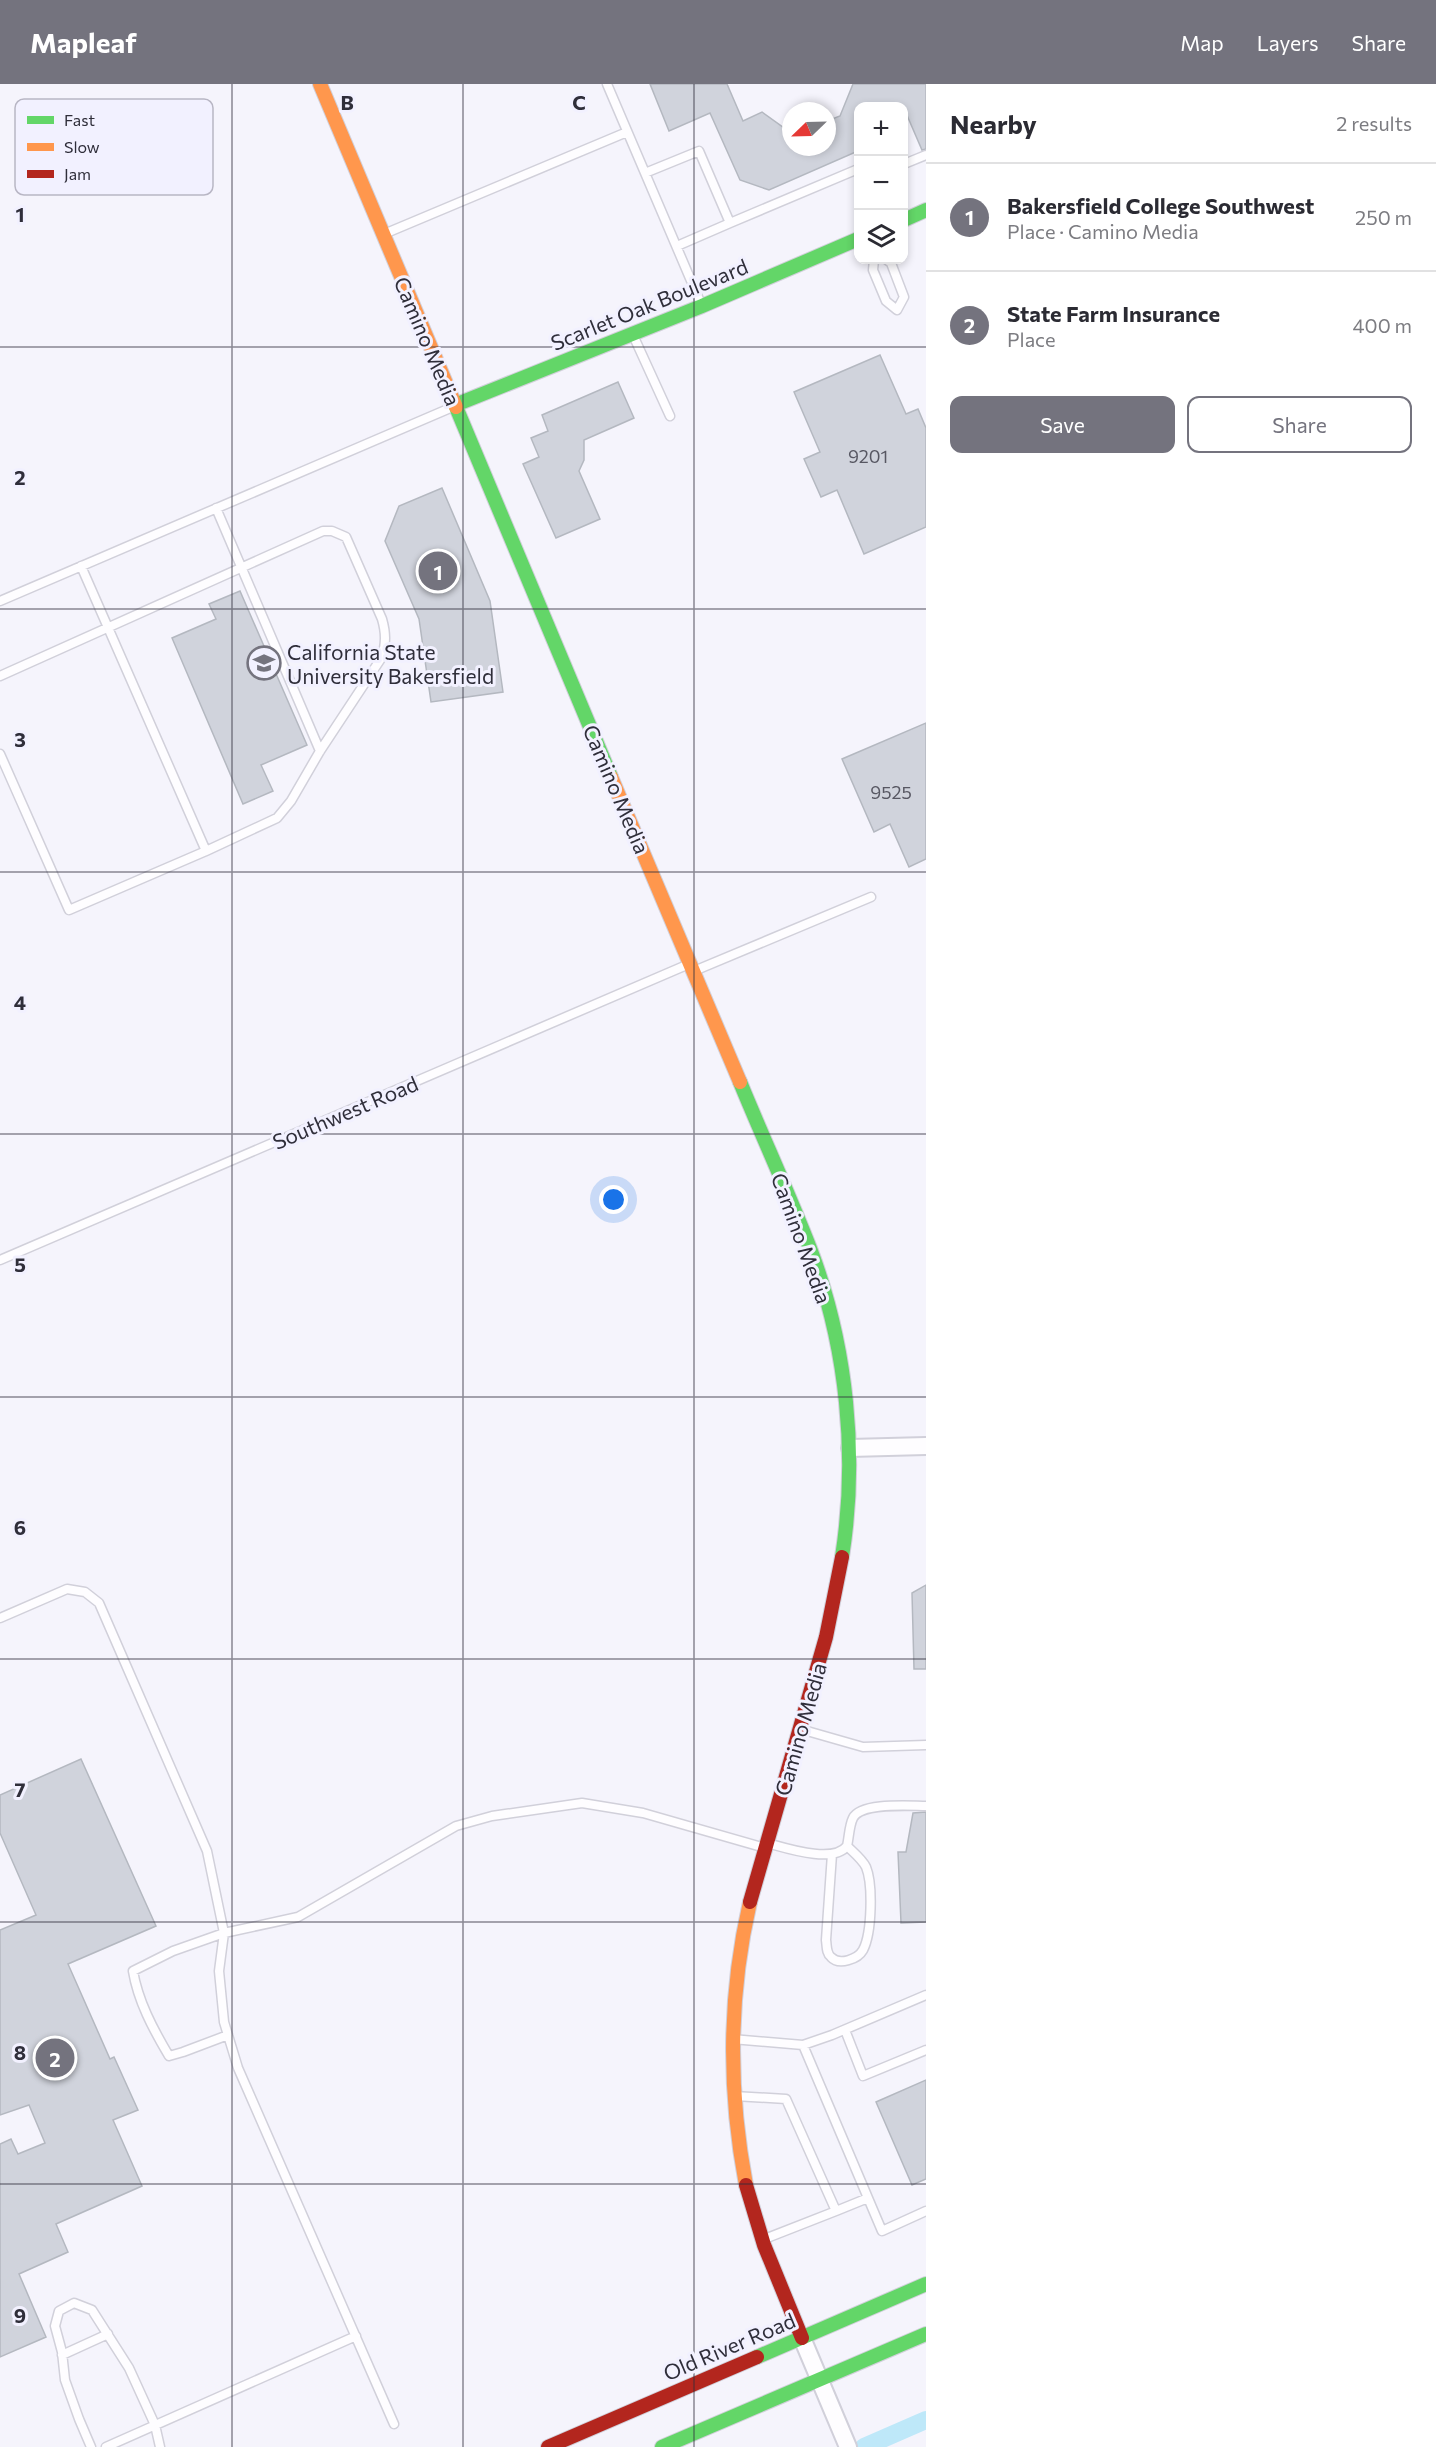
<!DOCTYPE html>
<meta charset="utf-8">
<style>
body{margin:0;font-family:Commissioner,sans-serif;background:#f2f2f3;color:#2b2b33}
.controls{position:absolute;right:18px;top:18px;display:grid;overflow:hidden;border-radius:12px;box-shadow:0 3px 9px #0003}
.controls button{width:54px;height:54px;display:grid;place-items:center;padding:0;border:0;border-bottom:2px solid #e1e1e2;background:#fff;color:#2b2b33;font:30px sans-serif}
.compass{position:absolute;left:782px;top:18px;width:54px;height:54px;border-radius:50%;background:#fff;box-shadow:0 3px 9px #0003;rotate:247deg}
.you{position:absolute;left:614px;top:1116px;width:21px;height:21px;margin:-15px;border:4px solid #fff;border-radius:50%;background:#1a73e8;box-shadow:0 0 0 9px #1a73e833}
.badge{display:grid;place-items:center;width:39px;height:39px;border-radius:50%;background:#74737e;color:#fff;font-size:20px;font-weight:700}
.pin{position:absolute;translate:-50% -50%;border:3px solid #fff;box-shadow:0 2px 6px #0006}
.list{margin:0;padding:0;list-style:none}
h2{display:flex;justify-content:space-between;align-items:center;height:78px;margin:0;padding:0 24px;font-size:26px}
h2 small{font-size:20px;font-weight:400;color:#7c7c81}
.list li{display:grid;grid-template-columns:39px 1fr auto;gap:18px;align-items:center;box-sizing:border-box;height:108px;padding:0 24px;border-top:2px solid #e1e1e2}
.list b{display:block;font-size:22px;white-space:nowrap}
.list p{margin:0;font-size:20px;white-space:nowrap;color:#7c7c81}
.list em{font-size:20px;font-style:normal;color:#7c7c81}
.actions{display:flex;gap:12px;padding:18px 24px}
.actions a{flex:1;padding:14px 0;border:2px solid #74737e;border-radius:12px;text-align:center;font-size:21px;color:#74737e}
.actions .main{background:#74737e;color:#fff}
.icon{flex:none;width:33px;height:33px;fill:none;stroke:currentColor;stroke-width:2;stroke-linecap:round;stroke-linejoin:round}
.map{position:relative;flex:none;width:926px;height:2363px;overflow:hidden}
header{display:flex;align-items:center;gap:36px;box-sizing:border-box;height:84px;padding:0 30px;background:#74737e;color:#fff}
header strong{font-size:28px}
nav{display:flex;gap:33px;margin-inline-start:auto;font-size:21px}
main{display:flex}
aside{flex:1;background:#fff}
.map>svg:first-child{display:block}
</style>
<header>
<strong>Mapleaf</strong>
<nav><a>Map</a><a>Layers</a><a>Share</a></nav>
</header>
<main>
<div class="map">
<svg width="926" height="2363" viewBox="0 0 926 2363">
<rect width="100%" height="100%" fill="#f5f4fc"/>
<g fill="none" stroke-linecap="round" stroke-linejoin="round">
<path stroke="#bee8f9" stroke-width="18" d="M864 2363 926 2336"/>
</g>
<path fill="#d0d3dc" stroke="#b4b8c0" stroke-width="1.5" d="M650 0H727L743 37 762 28 791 49V63H827V37L840 32 853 0H926V65L922 66 903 22H858V67L769 106 740 96 710 29 669 47Z
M880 271 906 330 918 325 926 344V443L864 470 837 406 821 413 804 375 820 368 794 308Z
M618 298 634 334 584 356V376L579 387 600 435 556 454 523 380 539 373 531 354 548 347 542 331Z
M442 404 490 517 503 608 431 618 419 535 385 457 399 422Z
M240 507 307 661 261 681 273 707 243 720 172 554 216 535 209 520Z
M926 639V775L909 783 890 740 874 748 842 675Z
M926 1501V1585H914L912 1509Z
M81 1675 156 1842 68 1880 110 1975 114 1973 138 2026 113 2036 142 2102 56 2140 68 2168 19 2190 46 2253 0 2273V2060L11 2055 18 2070 45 2059 29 2021 0 2031V1846L36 1831 0 1749V1711Z
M926 1728V1838L901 1839 898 1768H906L913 1729Z
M926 1996V2095L912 2101 876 2018Z"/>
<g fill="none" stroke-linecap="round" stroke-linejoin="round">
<defs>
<path id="lane" d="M607 0 701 220
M904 80 926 71
M645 89 699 67 730 139 858 85
M384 150 627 48
M677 162 730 139
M874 176 873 186 886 217 897 226 904 213 891 179 887 176
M633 251 670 332
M216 424 320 667
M0 517 455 322
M0 592 323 447H332L346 453 382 535C386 549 386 559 382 573L320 667 291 717 277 734 206 767 81 482
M0 670 69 826 206 767
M694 887 871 813
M0 1176 689 880
M0 1534 67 1505 85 1508 99 1519 207 1767 224 1849 173 1867 133 1887C138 1917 153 1945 169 1972L183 1968 228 1951
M800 1645 863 1663 926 1661
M767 1759C786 1764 833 1780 847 1762 849 1754 849 1742 853 1734 861 1718 910 1722 926 1722
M832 1770 826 1856C827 1862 826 1869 831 1873 839 1882 858 1875 863 1866 872 1849 873 1800 866 1783 862 1775 853 1768 847 1762
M845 1946 863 1992 926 1966
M732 1955 803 1961 832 1951 926 1911
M803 1961 882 2147 926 2127
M734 2012 786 2015 836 2127 762 2156
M836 2127 868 2114
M62 2271 108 2250
M394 2340 238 1984 224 1938 219 1887 224 1849 298 1833 456 1742 492 1732 582 1719 643 1729 765 1764
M91 2363 79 2335 65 2296 62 2268 55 2242 59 2227 74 2219 92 2226 129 2284 155 2341 160 2363
M106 2363 356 2252"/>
<path id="street" d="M850 1364 926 1362
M802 2254 848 2363"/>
<path id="fast" d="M904 136 926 126
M455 321 702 222 858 155
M456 323 611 693
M740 998C763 1054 789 1110 811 1167 847 1263 858 1372 842 1473
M757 2273 926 2200
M662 2363 926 2250"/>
<path id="slow" d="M320 0 456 323
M611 693 740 998
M746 2101C728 2006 728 1913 750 1818"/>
<path id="jam" d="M750 1818 826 1553 842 1473
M746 2101 764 2161 802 2254
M548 2363 757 2273"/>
</defs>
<use href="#lane" stroke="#d1d0da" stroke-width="11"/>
<use href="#street" stroke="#d1d0da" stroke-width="20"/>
<use href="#fast" stroke="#d1d0da" stroke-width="16"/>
<use href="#slow" stroke="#d1d0da" stroke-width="16"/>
<use href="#jam" stroke="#d1d0da" stroke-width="16"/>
<use href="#lane" stroke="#fefdff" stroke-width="8"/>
<use href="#street" stroke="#fefdff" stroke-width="16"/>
<use href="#fast" stroke="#63d668" stroke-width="14"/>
<use href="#slow" stroke="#ff974d" stroke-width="14"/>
<use href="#jam" stroke="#b3261e" stroke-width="14"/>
</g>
<path fill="none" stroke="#2f2e3a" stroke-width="1.5" stroke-opacity="0.55" d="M232 0V2363M463 0V2363M694 0V2363M0 263H926M0 525H926M0 788H926M0 1050H926M0 1313H926M0 1575H926M0 1838H926M0 2100H926"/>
<defs>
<symbol id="university-ring" viewBox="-11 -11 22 22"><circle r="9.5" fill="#f2f1ff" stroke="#74737e" stroke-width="1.5"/><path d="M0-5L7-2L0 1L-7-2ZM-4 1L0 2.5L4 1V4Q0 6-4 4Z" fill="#74737e"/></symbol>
</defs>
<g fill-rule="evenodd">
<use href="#university-ring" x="245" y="560" width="38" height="38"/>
</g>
<g text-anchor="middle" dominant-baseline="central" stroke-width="6" stroke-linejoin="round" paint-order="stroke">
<g font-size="18" fill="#575762">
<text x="868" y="372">9201</text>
<text x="891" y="708">9525</text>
</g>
<g font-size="21" fill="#2f2e3a" stroke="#f2f1ff">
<text transform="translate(649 220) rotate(-22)">Scarlet Oak Boulevard</text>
<text transform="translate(428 257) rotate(67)">Camino Media</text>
<text transform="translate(617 705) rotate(67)">Camino Media</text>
<text transform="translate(345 1028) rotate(-23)">Southwest Road</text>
<text transform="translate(802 1154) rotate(70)">Camino Media</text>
<text transform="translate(800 1645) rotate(-74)">Camino Media</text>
<text transform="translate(729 2262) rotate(-23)">Old River Road</text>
</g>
<g font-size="21" fill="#2f2e3a" stroke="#f2f1ff" text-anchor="start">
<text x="287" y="567">California State<tspan x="287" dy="24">University Bakersfield</tspan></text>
</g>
</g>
<rect x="15" y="15" width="198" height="96" rx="9" fill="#f2f1ff" stroke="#b8b6c4" stroke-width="1.5"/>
<rect x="27" y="32" width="27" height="8" fill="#63d668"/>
<rect x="27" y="59" width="27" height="8" fill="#ff974d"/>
<rect x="27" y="86" width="27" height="8" fill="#b3261e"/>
<g font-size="16" fill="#2f2e3a">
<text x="64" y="42">Fast</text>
<text x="64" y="69">Slow</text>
<text x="64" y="96">Jam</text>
</g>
<g font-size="20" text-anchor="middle" font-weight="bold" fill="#2f2e3a" stroke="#f2f1ff" stroke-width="6" stroke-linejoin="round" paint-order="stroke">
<text x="347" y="26">B</text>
<text x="579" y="26">C</text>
<text x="20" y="138">1</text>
<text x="20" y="401">2</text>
<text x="20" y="663">3</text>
<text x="20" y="926">4</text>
<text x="20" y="1188">5</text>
<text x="20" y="1451">6</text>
<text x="20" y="1713">7</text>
<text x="20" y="1976">8</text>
<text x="20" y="2239">9</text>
</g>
</svg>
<div class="controls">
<button>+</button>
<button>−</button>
<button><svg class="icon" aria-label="layers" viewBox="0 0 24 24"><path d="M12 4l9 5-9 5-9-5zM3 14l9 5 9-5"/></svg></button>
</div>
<svg class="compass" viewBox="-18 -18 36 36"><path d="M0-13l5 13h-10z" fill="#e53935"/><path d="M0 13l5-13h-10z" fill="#7c7c81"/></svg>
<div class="you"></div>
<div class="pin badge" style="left:438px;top:487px">1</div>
<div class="pin badge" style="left:55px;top:1974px">2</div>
</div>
<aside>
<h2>Nearby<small>2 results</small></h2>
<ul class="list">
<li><span class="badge">1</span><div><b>Bakersfield College Southwest</b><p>Place · Camino Media</p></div><em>250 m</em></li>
<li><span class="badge">2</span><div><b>State Farm Insurance</b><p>Place</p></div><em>400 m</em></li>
</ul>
<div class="actions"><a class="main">Save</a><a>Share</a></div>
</aside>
</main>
